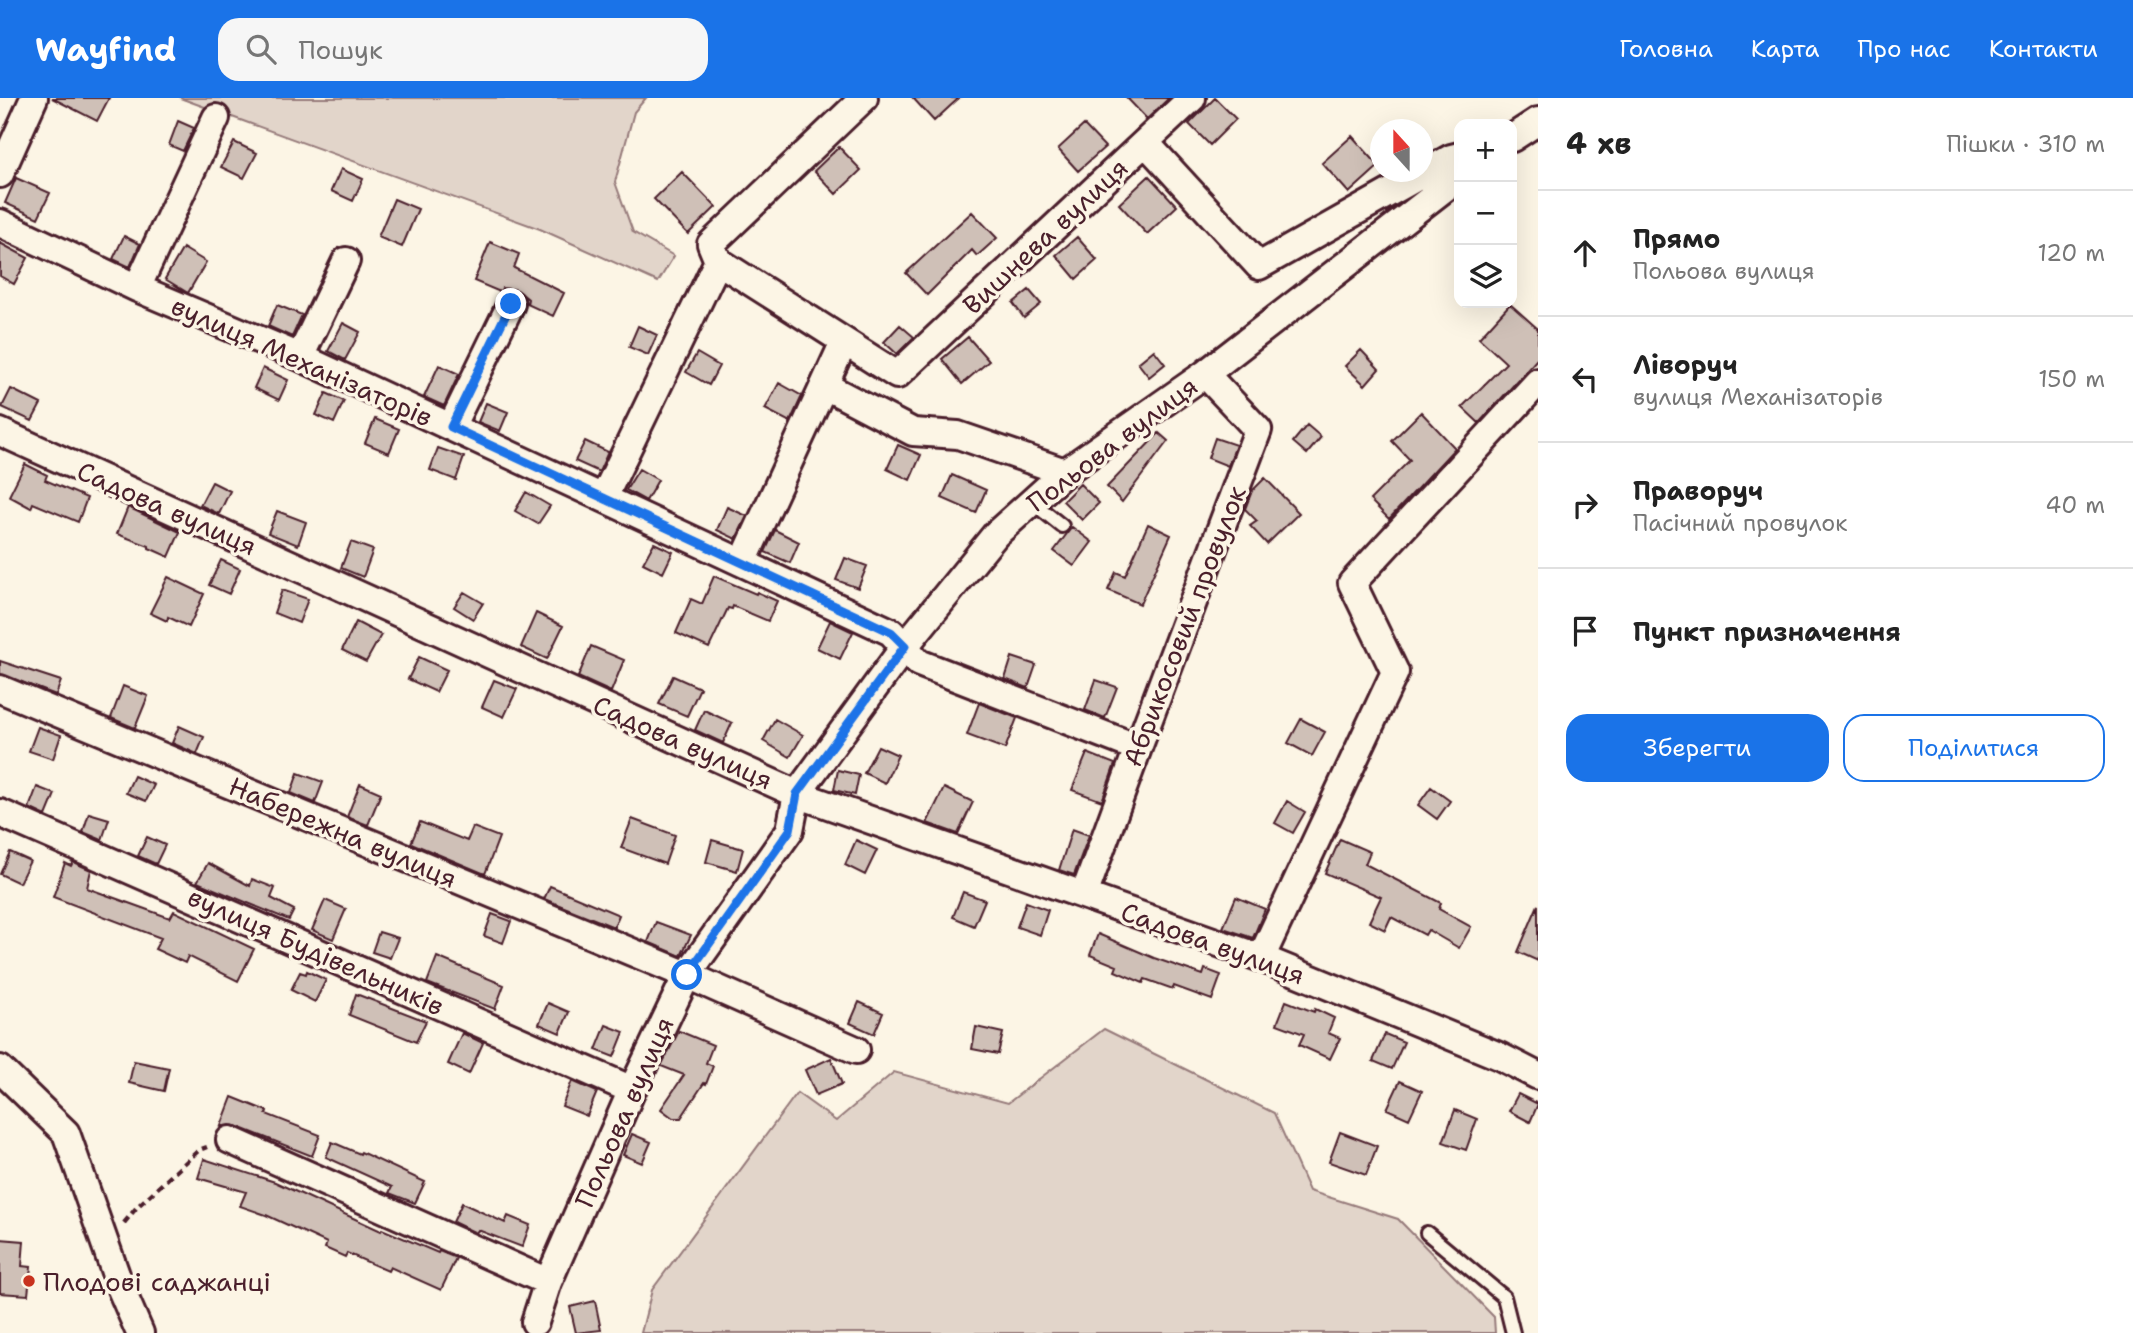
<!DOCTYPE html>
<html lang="uk">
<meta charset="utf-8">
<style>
body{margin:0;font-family:"Shantell Sans",sans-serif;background:#f6f6f6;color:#222}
.controls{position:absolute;right:21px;top:21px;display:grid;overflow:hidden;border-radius:14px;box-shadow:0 7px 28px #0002}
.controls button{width:63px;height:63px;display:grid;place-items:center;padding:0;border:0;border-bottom:2px solid #e0e0e0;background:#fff;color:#222;font:35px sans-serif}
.compass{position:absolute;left:1370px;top:21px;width:63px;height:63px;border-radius:50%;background:#fff;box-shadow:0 7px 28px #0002;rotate:339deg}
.stop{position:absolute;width:21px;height:21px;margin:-16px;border:5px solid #1a73e8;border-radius:50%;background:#fff}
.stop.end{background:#1a73e8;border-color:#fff;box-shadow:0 2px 7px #0008}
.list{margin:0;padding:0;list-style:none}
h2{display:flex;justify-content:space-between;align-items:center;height:91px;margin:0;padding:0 28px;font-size:30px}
h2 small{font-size:23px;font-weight:400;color:#767676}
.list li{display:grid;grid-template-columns:46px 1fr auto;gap:21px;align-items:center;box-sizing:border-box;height:126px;padding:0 28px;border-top:2px solid #e0e0e0}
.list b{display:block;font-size:26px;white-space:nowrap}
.list p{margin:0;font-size:23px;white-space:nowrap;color:#767676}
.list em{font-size:23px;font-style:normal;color:#767676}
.actions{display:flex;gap:14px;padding:21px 28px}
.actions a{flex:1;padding:16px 0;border:2px solid #1a73e8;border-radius:21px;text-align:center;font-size:24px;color:#1a73e8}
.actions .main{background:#1a73e8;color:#fff}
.icon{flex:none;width:38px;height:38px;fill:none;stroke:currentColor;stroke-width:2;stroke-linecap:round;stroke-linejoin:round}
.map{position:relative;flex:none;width:1538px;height:1235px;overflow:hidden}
header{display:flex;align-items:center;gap:42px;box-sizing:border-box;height:98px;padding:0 35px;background:#1a73e8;color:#fff}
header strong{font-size:33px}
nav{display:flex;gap:38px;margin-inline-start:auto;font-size:24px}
.search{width:490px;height:63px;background:#f6f6f6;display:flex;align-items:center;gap:18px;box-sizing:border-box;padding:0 24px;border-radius:21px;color:#767676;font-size:26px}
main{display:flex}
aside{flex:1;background:#fff}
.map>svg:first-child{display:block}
</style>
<header>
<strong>Wayfind</strong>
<div class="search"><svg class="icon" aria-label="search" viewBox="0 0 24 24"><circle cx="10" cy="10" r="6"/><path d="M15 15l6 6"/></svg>Пошук</div>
<nav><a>Головна</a><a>Карта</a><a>Про нас</a><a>Контакти</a></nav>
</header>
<main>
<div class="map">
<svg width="1538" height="1235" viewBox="0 0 1538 1235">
<rect width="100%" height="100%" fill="#fcf5e5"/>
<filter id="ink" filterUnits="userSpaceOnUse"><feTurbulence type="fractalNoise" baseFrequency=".0143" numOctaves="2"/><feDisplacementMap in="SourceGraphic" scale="14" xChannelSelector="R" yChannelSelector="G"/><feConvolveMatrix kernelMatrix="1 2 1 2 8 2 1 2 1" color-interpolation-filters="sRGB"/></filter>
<g filter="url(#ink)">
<path fill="#e2d5ca" stroke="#967a7a" stroke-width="2" d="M180 0H646L634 14 615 84 633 134 674 158 658 184 540 131Z
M1104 931 1274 1015 1309 1093 1398 1121 1494 1219 1495 1235H641L652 1192 797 995 836 1023 894 974 1008 1005Z"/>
<path fill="#cfc0b7" stroke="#4a1f2b" stroke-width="2" d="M52 0H109L97 23Z
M913 0H959L934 23Z
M1127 0H1169L1147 21Z
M1215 0 1236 21 1210 47 1189 26Z
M178 23 194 30 183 53 169 47Z
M1084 27 1105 49 1078 73 1058 51Z
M1352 38 1379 68 1349 95 1322 65Z
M234 44 257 55 244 80 221 69Z
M839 49 861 72 836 96 814 73Z
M341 71 363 81 353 103 331 93Z
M682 74 716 109 688 136 654 101Z
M1149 78 1177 108 1147 136 1119 106Z
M16 80 50 95 38 120 5 105Z
M394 101 418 111 402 149 378 139Z
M972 114 997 140 977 158 972 152 927 197 906 175Z
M124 138 140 146 130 169 113 161Z
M1077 139 1097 162 1076 181 1056 157Z
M490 144 519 156 514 170 564 195 553 218 527 206 528 201 517 192 502 190 500 194 474 183Z
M0 145 28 160 14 186 0 178Z
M183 150 206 164 188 195 165 181Z
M1029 192 1041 206 1024 220 1013 205Z
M1510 206 1538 231V260L1479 325 1462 309 1506 265 1479 240Z
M277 207 302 217 292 239 268 228Z
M343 225 360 234 345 262 328 253Z
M900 227 914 239 897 256 884 244Z
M638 228 657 237 648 257 629 249Z
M968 239 989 263 962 286 942 261Z
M1154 252 1165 266 1149 279 1138 265Z
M1361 252 1379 271 1365 287 1345 268Z
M697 255 719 268 709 287 686 274Z
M439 267 459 276 444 308 424 299Z
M263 270 288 282 279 302 254 290Z
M779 285 802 298 790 324 765 311Z
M11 291 41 306 32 323 2 309Z
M326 295 344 303 334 325 316 317Z
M486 305 508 314 500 333 478 324Z
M1421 314 1455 350 1389 421 1370 402 1410 362 1392 343Z
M375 321 399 331 389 355 365 345Z
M1307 327 1321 339 1307 356 1293 344Z
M1159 335 1168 343 1122 404 1107 389Z
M1215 340 1236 347 1228 368 1208 360Z
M585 343 608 354 599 374 575 363Z
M898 347 921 357 910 382 887 371Z
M438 350 464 359 456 382 430 372Z
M25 366 47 377 45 382 87 400 78 424 33 405 31 410 9 398Z
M639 371 658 382 646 403 626 392Z
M952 377 986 392 976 415 942 400Z
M1265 380 1299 415 1267 446 1250 428 1257 423 1245 411 1252 393Z
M212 384 230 393 219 416 200 407Z
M1080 386 1099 405 1082 422 1063 403Z
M526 394 550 408 538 426 515 413Z
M128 409 180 434 169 459 149 450V448L117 436Z
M727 409 747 418 736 441 717 432Z
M277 413 306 424 298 447 268 435Z
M1148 426 1171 437 1140 506 1108 492 1116 474 1125 478Z
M1072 429 1092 444 1074 468 1054 453Z
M775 432 799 444 790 465 765 454Z
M351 444 373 452 363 479 341 470Z
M654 445 673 454 663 475 643 465Z
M845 460 867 468 858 490 836 482Z
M221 462 240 471 229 496 209 487Z
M714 478 756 496 757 494 777 503 768 523 733 508 732 511 728 510 709 550 676 535 691 501 702 506Z
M168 479 204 496 189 529 168 519 167 523 150 515Z
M282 492 308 501 299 525 274 515Z
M464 494 483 505 473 521 454 509Z
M536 515 563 528 547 561 521 549Z
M830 523 853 534 840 561 817 550Z
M356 524 381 537 366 564 342 552Z
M591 548 624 562 611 594 578 579Z
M419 559 447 572 436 594 408 581Z
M1012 559 1036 567 1028 590 1005 581Z
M0 563 61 583 56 597 0 576Z
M673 578 700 590 687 618 659 606Z
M494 582 517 591 504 619 482 609Z
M1096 582 1117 589 1105 620 1085 612Z
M123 588 148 598 135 630 111 620Z
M979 605 1017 620 1005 651 967 637Z
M704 612 732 625 723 645 695 632Z
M775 621 803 637 790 659 763 643Z
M1301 621 1325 634 1312 658 1288 645Z
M179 628 204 639 197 656 172 645Z
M38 629 61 637 53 661 29 653Z
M878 648 898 657 885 685 864 675Z
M1087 655 1115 666 1102 703 1072 692Z
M838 672 859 677 855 697 834 692Z
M298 675 323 684 315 705 291 695Z
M134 678 154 687 146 703 126 695Z
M360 686 381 695 368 727 347 719Z
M37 689 55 696 46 718 29 710Z
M1431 689 1450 703 1437 721 1418 707Z
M944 690 973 704 958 736 927 725Z
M1287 703 1305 714 1293 735 1275 725Z
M89 715 109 721 102 742 83 734Z
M632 721 675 737 665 766 621 750Z
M420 724 467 743 473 729 499 739 485 776 411 745Z
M1072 731 1089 737 1074 777 1059 772Z
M147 739 165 747 156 766 138 758Z
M1340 741 1370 754 1365 766 1441 805 1439 811 1471 829 1459 850 1428 832 1425 837 1391 819 1385 832 1369 824 1381 799 1325 775Z
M712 742 743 751 737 773 706 764Z
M856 742 877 752 865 777 845 767Z
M10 754 30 763 19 785 0 776Z
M73 764 91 772 87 790 170 820 174 813 254 851 238 883 188 858 185 865 155 851 161 840 53 799 65 765 71 768Z
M208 765 250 788 252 781 275 790 271 800 294 812 289 822 197 784Z
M550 788 619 817 614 829 544 801Z
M963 794 985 802 974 828 953 819Z
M1236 799 1265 811 1253 840 1223 830Z
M325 802 346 811 333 841 312 832Z
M1026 804 1048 812 1040 837 1017 829Z
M1538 807V863L1518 854Z
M492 816 511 823 503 845 484 838Z
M656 824 691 837 681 858 648 844Z
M379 834 398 840 390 860 372 854Z
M1098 836 1154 860 1203 877 1205 871 1221 877 1212 902 1174 888 1173 891 1145 881 1143 885 1115 873 1117 868 1090 857Z
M437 859 504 887 495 911 427 885Z
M307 873 326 882 315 904 291 892 300 874 306 876Z
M356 896 426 923 416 944 349 917Z
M1286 903 1314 914 1315 911 1334 920 1328 935 1340 940 1330 961 1299 947 1304 936 1277 926Z
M859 904 883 915 874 936 850 925Z
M548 905 569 914 560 935 539 926Z
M606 927 624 934 614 959 596 952Z
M976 929 1003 935 998 956 972 951Z
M679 933 713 947 706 965 713 968 706 986 704 985 681 1020H673L661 1011 684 977 661 968Z
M462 935 483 945 469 976 448 966Z
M1385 936 1404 944 1392 971 1373 963Z
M831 960 842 986 816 997 805 972Z
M134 963 169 970 164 993 129 985Z
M572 983 597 994 587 1018 562 1008Z
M1400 983 1422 993 1409 1021 1387 1011Z
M1518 996 1538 1006 1530 1024 1509 1013Z
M232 999 267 1013 266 1016 320 1037 312 1058 236 1028H221Z
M1455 1012 1477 1021 1466 1052 1443 1044Z
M1340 1034 1377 1048 1366 1077 1329 1064Z
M632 1036 651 1044 642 1065 623 1057Z
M332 1044 360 1056 361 1054 425 1084 415 1105 389 1095 392 1089 326 1059Z
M204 1061 275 1084 381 1133 382 1131 438 1155 439 1153 456 1160 441 1192 390 1169 388 1173 347 1155 345 1159 325 1150 327 1145 266 1117 240 1108 246 1094 198 1080Z
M462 1105 505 1125 508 1118 530 1127 522 1149 478 1132 476 1135 453 1124Z
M0 1141 24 1143 22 1168 31 1169 28 1197 0 1195Z
M595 1203 601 1232 576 1235 570 1209Z"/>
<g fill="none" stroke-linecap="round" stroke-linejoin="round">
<defs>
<path id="service" d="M1032 404 1062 428
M1427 1135 1504 1199 1513 1235"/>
<path id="minor" d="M1512 40 1538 23
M1145 44 1259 168 1451 60 1459 58
M0 76 34 0
M0 125 137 190 300 259 891 534 919 565 1138 650
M718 163 711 146 864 0
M137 190 216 20
M300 259 346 163
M831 291 913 334 958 337 1065 374
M451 329 511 206
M0 334 797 696 1261 860 1499 958 1538 978
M604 399 718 163 897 277 1192 0
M743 464 844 244
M0 591 687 877 856 952
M0 715 632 992
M1084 797 1138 650 1258 332 1205 276
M1261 860 1395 574 1352 485 1538 284
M0 971 66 1035 121 1191 140 1235
M230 1042 548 1184
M535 1224 548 1184 632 992 687 877 790 732 797 696 905 548 996 436 1065 374 1205 276 1459 79"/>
</defs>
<use href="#service" stroke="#4a1f2b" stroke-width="18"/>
<use href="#minor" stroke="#4a1f2b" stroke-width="32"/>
<path stroke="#4a1f2b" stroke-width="4.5" stroke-dasharray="7 5" stroke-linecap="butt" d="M124 1125 137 1109 199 1052 207 1049"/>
<use href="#service" stroke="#fcf5e5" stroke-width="12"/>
<use href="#minor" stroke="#fcf5e5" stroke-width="26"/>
</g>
</g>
<g fill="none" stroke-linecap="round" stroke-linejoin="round" filter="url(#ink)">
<path stroke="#1a73e8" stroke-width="9" d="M511 206 451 329 891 534 905 548 797 696 790 732 687 877"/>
</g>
<circle fill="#c8321e" stroke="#fcf5e5" stroke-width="2.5" cx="29" cy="1183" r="7"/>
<g text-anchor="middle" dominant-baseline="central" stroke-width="7" stroke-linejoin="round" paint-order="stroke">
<g font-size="26" fill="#4a1f2b" stroke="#fcf5e5">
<text transform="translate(1045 138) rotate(-43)">Вишнева вулиця</text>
<text transform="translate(302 263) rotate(24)">вулиця Механізаторів</text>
<text transform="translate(1112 346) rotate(-37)">Польова вулиця</text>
<text transform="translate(167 410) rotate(24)">Садова вулиця</text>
<text transform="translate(1184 528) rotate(-69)">Абрикосовий провулок</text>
<text transform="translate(683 644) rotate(24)">Садова вулиця</text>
<text transform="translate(343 734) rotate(23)">Набережна вулиця</text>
<text transform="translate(1213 845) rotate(20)">Садова вулиця</text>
<text transform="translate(316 853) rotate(24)">вулиця Будівельників</text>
<text transform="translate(624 1014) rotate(-66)">Польова вулиця</text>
</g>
<g font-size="26" fill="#4a1f2b" stroke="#fcf5e5" text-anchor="start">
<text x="43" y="1183">Плодові саджанці</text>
</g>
</g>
</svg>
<div class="controls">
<button>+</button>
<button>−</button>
<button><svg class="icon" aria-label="layers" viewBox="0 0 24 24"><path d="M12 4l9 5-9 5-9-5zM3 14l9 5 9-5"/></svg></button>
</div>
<svg class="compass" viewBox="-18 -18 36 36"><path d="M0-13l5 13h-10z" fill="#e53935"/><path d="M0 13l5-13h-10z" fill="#767676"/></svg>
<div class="stop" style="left:687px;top:877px"></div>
<div class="stop end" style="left:511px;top:206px"></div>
</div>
<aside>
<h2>4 хв<small>Пішки · 310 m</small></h2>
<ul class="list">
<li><svg class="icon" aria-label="ahead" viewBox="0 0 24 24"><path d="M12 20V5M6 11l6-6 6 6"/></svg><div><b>Прямо</b><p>Польова вулиця</p></div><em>120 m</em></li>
<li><svg class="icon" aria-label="left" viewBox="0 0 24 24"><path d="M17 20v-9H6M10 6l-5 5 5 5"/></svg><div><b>Ліворуч</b><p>вулиця Механізаторів</p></div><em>150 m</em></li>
<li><svg class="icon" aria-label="right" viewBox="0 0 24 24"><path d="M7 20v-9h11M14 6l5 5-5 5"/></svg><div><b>Праворуч</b><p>Пасічний провулок</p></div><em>40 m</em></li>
<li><svg class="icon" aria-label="arrive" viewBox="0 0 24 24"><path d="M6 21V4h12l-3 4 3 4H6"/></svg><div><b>Пункт призначення</b></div></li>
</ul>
<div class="actions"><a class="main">Зберегти</a><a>Поділитися</a></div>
</aside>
</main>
